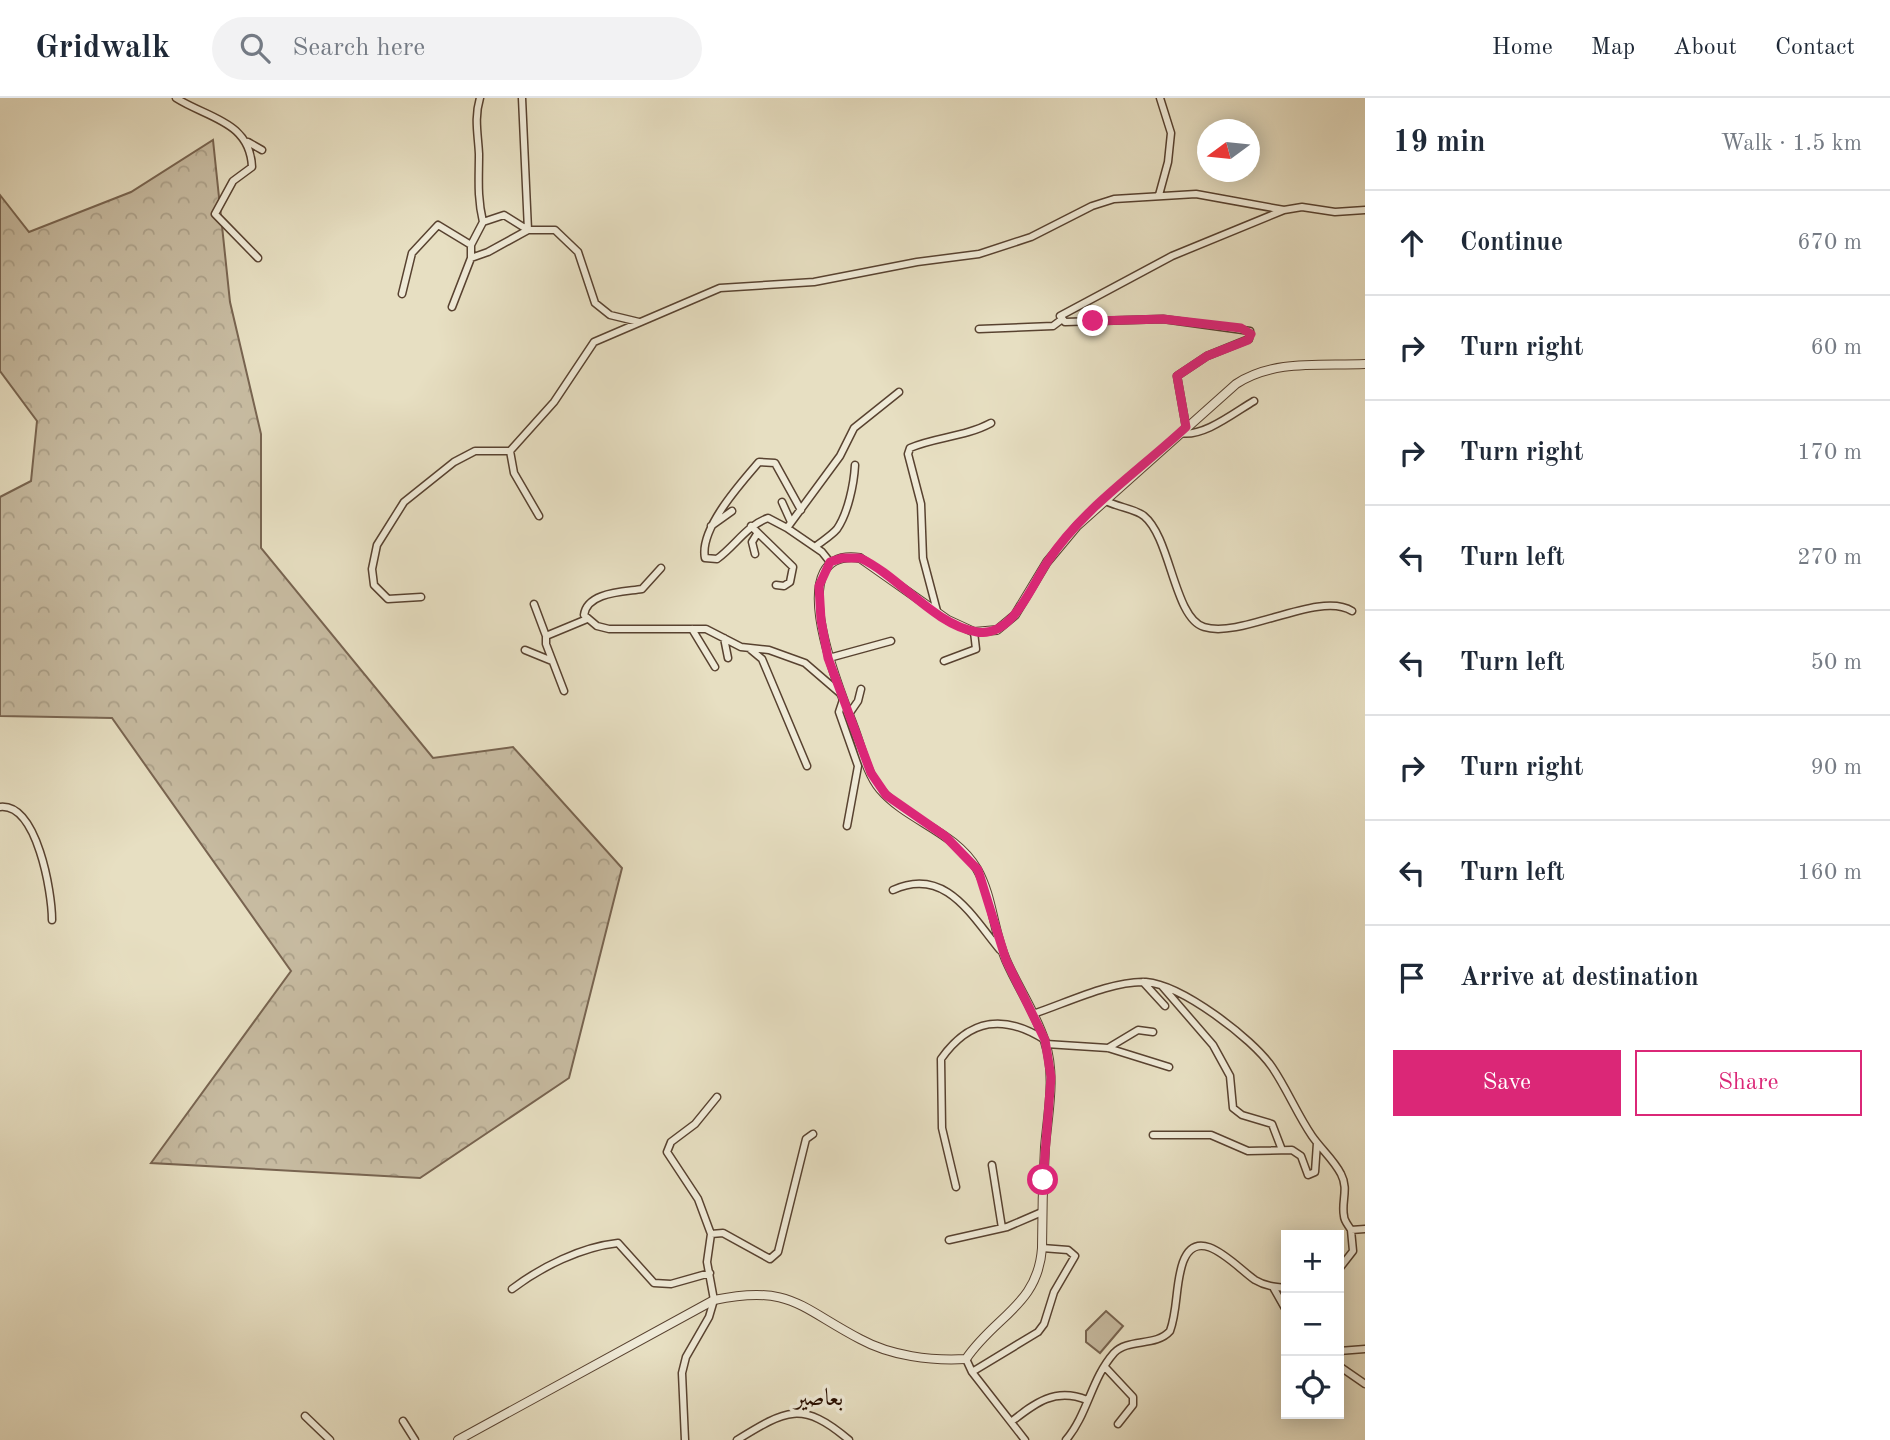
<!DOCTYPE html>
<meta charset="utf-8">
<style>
body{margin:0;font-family:"Old Standard TT",Amiri,serif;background:#f2f2f3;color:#1f2937}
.controls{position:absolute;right:21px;bottom:21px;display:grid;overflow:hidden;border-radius:0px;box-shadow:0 4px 18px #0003}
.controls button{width:63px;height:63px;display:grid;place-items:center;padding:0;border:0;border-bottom:2px solid #e0e1e3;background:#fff;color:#1f2937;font:35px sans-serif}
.compass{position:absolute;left:1197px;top:21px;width:63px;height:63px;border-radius:50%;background:#fff;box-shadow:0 4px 18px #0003;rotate:255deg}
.stop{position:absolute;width:21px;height:21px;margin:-16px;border:5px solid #db2777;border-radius:50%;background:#fff}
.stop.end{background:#db2777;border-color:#fff;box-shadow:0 2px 7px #0008}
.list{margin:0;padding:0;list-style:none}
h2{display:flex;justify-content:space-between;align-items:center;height:91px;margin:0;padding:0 28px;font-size:30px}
h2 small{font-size:23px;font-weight:400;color:#747a83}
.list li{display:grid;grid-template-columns:46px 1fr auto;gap:21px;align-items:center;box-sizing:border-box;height:105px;padding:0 28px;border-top:2px solid #e0e1e3}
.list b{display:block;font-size:26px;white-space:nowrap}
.list em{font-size:23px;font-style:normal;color:#747a83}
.actions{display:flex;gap:14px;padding:21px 28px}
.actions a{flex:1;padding:16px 0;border:2px solid #db2777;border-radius:0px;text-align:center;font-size:24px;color:#db2777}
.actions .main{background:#db2777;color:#fff}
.icon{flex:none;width:38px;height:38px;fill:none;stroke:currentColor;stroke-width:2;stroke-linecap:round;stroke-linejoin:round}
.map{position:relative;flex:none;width:1365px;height:1342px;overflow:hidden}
header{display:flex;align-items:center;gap:42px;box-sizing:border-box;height:98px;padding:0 35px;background:#fff;border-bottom:2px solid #e0e1e3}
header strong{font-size:33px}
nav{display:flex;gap:38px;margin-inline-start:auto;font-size:24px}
.search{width:490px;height:63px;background:#f2f2f3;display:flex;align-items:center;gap:18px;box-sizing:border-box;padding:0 24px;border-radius:38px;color:#747a83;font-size:26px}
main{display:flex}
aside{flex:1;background:#fff}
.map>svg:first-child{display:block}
</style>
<header>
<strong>Gridwalk</strong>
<div class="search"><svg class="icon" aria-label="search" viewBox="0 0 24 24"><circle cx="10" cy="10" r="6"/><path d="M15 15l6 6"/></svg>Search here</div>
<nav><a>Home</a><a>Map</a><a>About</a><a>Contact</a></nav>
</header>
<main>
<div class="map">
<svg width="1365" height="1342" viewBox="0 0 1365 1342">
<defs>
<pattern id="forest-crowns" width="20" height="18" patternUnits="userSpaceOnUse" patternTransform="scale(1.75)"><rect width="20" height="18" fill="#c7bba1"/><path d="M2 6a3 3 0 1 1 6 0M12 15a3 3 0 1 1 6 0" fill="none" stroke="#aba089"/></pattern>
</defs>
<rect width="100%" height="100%" fill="#e7dfc2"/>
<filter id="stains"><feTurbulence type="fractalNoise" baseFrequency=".00286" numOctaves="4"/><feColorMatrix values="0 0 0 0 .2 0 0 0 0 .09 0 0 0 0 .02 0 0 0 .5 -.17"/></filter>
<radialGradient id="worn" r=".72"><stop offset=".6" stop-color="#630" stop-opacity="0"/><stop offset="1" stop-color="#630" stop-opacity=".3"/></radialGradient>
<path fill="url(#forest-crowns)" stroke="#786450" stroke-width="2" d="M213 42 230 204 261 336V450L433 660 513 649 622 770 569 980 420 1080 151 1065 291 873 112 620 0 618V399L31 383 37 323 0 273V97L29 134 131 94Z"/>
<path fill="#c7bba1" stroke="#786450" stroke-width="2" d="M1106 1213 1123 1228 1100 1255 1086 1244V1233Z"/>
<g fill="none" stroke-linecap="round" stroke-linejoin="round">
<defs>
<path id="minor" d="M176 0C207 20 250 23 252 69L233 83 215 116 258 160
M480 0C474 20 478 36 479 56 479 81 477 98 483 124
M522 0 528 132
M248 44 262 52
M1159 97 1168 64 1171 35 1160 0
M528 132 504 117 483 124 471 147V160L488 154 528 132H555L578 154 595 205 610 217 639 224
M402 196 412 155 438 127 471 147
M452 209 471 160
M979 231 1053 228 1061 222
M1186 329 1177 278 1207 258 1249 241 1250 233 1163 221 1065 224 1060 218 1172 158 1284 112
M1180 335C1203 340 1235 314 1254 303
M510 353 514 375 539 418
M1104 402C1116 409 1136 411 1144 418 1171 440 1174 520 1204 529 1242 541 1319 492 1352 513
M782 404 791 424
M711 428 732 413
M751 428 793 469 790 484 784 488 776 487
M787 430 768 420C746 428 736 447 717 461L705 460C699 431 741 385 759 364L775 365 801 412
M815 449C822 443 831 438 837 431 848 415 854 386 855 367
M755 456 752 444 757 436
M830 464 822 454 787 430 840 358 854 330 899 294
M661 470 642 491C623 494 587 494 584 517L597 528 609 531H706L741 549 769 552 805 565 841 596
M421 499 388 501 374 487 372 471 377 447 404 404 454 364 475 353H510L554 304 594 244 720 190 814 184 917 164 979 156 1031 139 1092 108 1114 101 1196 96 1284 112 1302 109 1335 114 1365 112
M534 506 546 538
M937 513 923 460 921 406 908 356 910 350C935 339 965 339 991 325
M692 531 715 569
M724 540 728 560
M750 551 762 561 807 668
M525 552 552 563
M829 560 891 543
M944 563 976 551 974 534
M564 593 546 546V538L587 521
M843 602 839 614 858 668 847 728
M849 616 858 603 861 591
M0 709C37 705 52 794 52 822
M893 792C945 768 971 817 1000 852
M1143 884 1165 908
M1162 888 1213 947 1230 978 1233 1010 1242 1017 1272 1026 1282 1052
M1033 916C1064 906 1113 882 1146 884 1182 887 1252 940 1272 969 1287 991 1297 1016 1312 1038 1321 1051 1334 1062 1341 1076 1349 1091 1341 1104 1344 1118 1344 1123 1349 1128 1351 1132L1365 1131
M1046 946 1108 950 1169 969
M1108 950 1138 932 1153 934
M1153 1037H1211L1248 1053 1292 1052 1301 1058 1308 1077 1315 1074 1317 1045
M992 1067 1002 1130
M956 1089 942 1030 941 961C970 920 1004 916 1045 942
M711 1136 723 1135 770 1161 778 1154 806 1041 813 1036
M949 1142 1007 1129 1042 1114
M1339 1171 1353 1153 1351 1132
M1273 1189 1286 1212
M512 1191C541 1169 581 1149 618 1145L654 1185 671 1186 710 1175
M1339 1253 1365 1251
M966 1261 972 1274 1025 1342
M1339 1268 1365 1286
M1105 1269 1133 1299V1307L1118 1326
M972 1274 1038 1234 1044 1226 1054 1194 1075 1158 1068 1152 1042 1150
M305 1318 330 1342
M403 1323 415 1342
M1011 1324C1035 1305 1055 1289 1087 1302
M685 1342 682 1275 686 1259 709 1219 714 1202 707 1164 711 1136 698 1101 667 1054 671 1044 695 1026 717 999
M737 1342C786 1312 802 1302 849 1342
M1066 1342C1088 1316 1091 1281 1114 1255 1128 1240 1156 1249 1170 1233 1178 1211 1175 1187 1183 1164 1198 1124 1236 1169 1255 1182 1265 1188 1275 1189 1286 1190"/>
<path id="tertiary" d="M458 1342 714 1202C790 1186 799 1209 860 1241 891 1258 931 1263 966 1261 995 1218 1038 1207 1042 1150 1042 1116 1043 1083 1045 1049 1048 1014 1056 978 1045 944 1036 915 1018 890 1006 862 993 833 993 799 977 771 955 733 907 723 880 691 866 674 861 647 853 627 840 593 779 448 860 460L948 522 974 534 997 532 1015 517 1047 464 1077 428 1236 286C1274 261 1321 268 1365 266"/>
</defs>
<use href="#minor" stroke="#584230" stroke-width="9"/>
<use href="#tertiary" stroke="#584230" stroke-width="10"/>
<use href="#minor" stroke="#efead7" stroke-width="6"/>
<use href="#tertiary" stroke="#efead7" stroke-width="8"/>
</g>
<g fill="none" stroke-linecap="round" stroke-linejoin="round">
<path stroke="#db2777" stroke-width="9" d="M1043 1082 1051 979 1045 942 1006 862 978 772 945 738 886 697 871 675 828 560 821 522 819 488 830 464 842 460H860C899 478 934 527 977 534 1013 540 1031 488 1048 463 1083 410 1140 372 1186 329L1177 278 1207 258 1248 242 1251 236 1241 230 1163 221 1093 223"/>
</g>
<g text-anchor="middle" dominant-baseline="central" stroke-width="7" stroke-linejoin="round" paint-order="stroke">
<g font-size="24" fill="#280e00" stroke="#efead7">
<text x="819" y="1301">بعاصير</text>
</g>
</g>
<rect width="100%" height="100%" filter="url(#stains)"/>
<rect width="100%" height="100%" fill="url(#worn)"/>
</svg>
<div class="controls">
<button>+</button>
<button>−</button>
<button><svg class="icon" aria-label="locate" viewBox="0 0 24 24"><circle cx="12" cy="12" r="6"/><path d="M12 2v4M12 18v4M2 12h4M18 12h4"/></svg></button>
</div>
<svg class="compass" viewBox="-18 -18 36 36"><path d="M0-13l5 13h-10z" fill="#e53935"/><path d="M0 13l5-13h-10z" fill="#747a83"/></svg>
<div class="stop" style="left:1043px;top:1082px"></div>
<div class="stop end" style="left:1093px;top:223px"></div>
</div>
<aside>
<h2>19 min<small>Walk · 1.5 km</small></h2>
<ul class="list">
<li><svg class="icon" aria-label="ahead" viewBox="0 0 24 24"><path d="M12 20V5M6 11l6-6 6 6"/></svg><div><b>Continue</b></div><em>670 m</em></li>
<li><svg class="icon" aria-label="right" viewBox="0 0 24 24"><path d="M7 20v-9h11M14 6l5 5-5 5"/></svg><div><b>Turn right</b></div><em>60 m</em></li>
<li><svg class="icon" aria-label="right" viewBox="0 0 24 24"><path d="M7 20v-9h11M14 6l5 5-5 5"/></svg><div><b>Turn right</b></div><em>170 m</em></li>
<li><svg class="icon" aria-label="left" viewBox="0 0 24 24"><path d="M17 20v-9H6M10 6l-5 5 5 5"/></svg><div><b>Turn left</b></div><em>270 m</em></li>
<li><svg class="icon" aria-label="left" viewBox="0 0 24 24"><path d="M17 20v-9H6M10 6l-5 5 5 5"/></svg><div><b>Turn left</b></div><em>50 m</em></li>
<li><svg class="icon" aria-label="right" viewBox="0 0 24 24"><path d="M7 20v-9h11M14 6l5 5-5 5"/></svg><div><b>Turn right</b></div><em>90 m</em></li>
<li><svg class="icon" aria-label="left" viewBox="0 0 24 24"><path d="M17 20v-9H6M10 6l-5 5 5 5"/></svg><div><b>Turn left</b></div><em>160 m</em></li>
<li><svg class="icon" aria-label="arrive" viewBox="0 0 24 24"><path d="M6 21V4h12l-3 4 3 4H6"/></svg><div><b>Arrive at destination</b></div></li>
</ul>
<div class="actions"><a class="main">Save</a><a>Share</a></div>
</aside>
</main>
